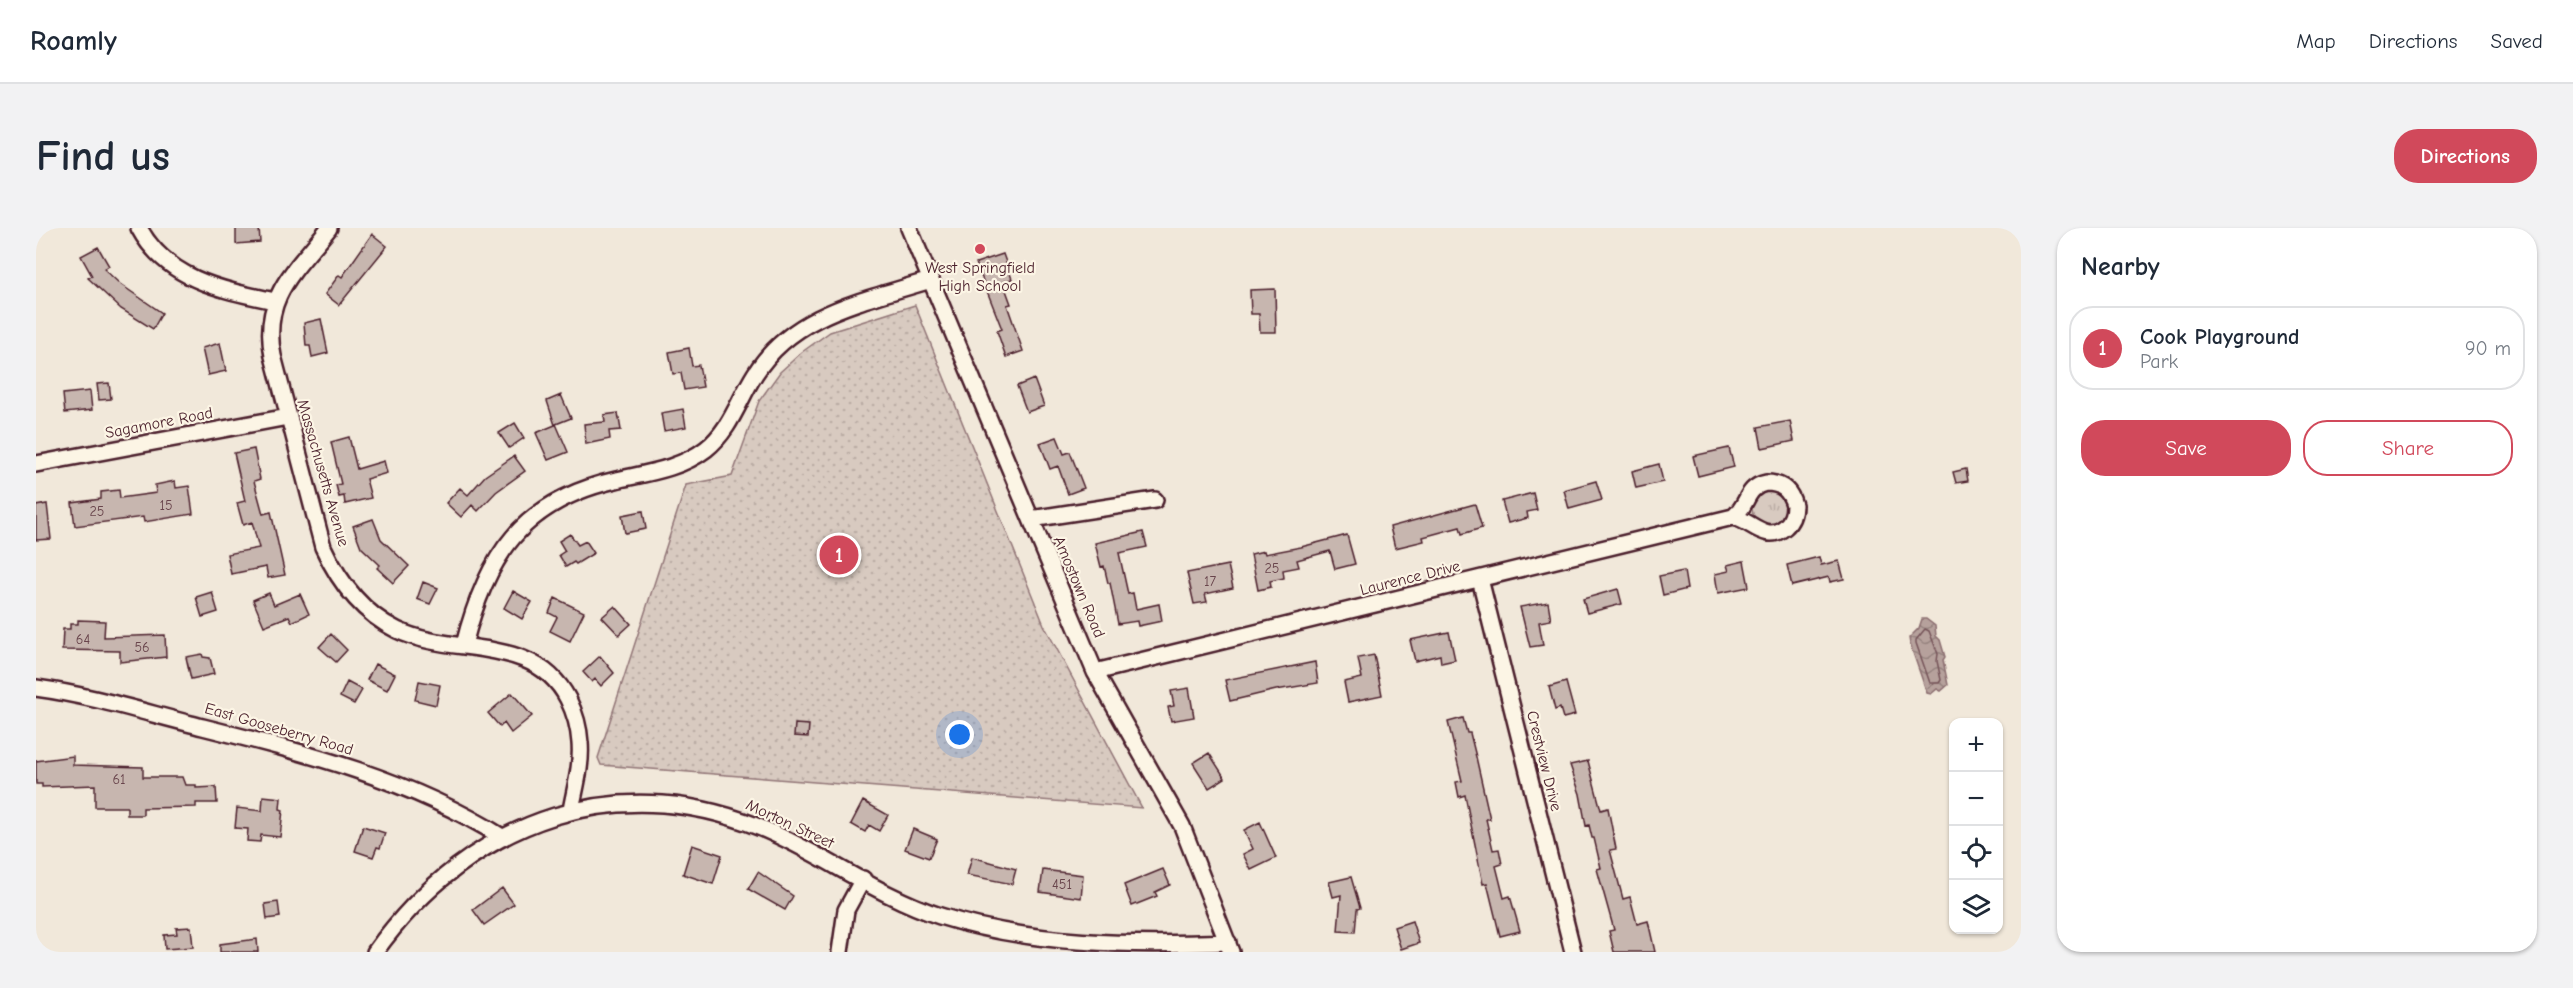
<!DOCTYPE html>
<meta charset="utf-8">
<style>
body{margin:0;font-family:"Comic Neue",sans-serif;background:#f2f2f3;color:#1f2937}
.controls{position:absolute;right:18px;bottom:18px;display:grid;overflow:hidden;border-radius:12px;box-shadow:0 2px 4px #0004}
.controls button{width:54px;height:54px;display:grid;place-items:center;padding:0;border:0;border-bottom:2px solid #e0e1e3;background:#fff;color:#1f2937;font:30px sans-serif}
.you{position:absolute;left:924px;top:507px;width:21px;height:21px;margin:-15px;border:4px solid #fff;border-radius:50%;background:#1a73e8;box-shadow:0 0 0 9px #1a73e833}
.badge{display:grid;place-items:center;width:39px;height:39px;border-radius:50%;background:#d1495b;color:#fff;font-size:20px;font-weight:700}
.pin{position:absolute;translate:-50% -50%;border:3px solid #fff;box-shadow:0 2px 6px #0006}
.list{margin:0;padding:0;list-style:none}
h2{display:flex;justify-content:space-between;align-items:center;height:78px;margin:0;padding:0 24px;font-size:26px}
h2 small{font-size:20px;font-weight:400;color:#747a83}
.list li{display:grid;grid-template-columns:39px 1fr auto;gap:18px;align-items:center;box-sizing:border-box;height:84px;margin:0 12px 12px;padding:0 12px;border:2px solid #e0e1e3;border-radius:24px}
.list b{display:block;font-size:22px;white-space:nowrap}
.list p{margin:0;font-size:20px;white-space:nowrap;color:#747a83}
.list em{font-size:20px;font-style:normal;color:#747a83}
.actions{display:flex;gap:12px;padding:18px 24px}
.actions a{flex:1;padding:14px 0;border:2px solid #d1495b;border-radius:24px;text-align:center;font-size:21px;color:#d1495b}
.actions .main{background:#d1495b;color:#fff}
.icon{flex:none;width:33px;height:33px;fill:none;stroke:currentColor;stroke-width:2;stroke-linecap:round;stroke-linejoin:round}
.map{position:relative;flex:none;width:1985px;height:724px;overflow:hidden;border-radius:24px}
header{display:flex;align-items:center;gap:36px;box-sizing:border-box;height:84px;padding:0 30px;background:#fff;border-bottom:2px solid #e0e1e3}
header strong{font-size:28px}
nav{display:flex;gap:33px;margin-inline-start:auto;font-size:21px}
.intro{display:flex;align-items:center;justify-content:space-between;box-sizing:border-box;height:144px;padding:0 36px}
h1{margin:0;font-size:42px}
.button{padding:15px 27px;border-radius:24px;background:#d1495b;color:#fff;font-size:21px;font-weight:700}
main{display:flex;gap:36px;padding:0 36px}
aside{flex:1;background:#fff;border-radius:24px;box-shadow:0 2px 4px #0004}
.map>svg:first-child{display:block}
</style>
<header>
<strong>Roamly</strong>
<nav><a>Map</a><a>Directions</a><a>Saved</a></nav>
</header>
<div class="intro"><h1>Find us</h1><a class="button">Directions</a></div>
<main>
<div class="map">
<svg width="1985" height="724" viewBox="0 0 1985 724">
<defs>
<pattern id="grass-tufts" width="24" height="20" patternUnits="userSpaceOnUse" patternTransform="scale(1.5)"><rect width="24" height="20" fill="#d8cac0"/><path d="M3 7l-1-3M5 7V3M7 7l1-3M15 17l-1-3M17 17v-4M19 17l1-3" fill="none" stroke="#bbada5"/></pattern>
<pattern id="park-dots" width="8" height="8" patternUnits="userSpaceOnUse" patternTransform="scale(1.5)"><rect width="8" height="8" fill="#d8cac0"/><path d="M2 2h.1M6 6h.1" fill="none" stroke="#bbada5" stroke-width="1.8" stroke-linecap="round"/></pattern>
<pattern id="water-waves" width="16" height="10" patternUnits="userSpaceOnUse" patternTransform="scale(1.5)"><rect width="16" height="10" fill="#b6a19c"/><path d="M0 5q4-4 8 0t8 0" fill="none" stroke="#96837f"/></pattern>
</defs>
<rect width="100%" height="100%" fill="#f1e8da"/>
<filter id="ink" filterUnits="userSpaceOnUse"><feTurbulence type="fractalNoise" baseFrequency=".0167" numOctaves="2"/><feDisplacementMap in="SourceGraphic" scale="12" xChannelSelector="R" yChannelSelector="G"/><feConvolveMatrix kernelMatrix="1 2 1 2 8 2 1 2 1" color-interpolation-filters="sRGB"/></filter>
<g filter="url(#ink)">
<path fill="url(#grass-tufts)" stroke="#917476" stroke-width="1.5" d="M1716 280a17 17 0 1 1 34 0a17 17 0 1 1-34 0Z"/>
<path fill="url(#park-dots)" stroke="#917476" stroke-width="1.5" d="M879 77 1008 397 1106 580 565 537 562 530 650 257 696 248 723 173 744 144 766 124 794 104Z"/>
<path fill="url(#water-waves)" stroke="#8b6d6f" stroke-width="1.5" d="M1886 391H1890L1899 398 1900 408 1904 412 1909 429 1907 432 1912 457 1905 463 1901 461 1895 466 1891 465 1874 416 1873 410 1883 400Z"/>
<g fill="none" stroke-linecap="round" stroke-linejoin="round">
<path stroke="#755358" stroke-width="1.5" d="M1889 401 1893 403 1902 426 1901 433 1905 452 1903 455H1894L1880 415V412Z"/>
</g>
<path fill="#c7b6af" stroke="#4a1f2b" stroke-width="1.5" d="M200 0H223L224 14 200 16Z
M336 6 351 18 303 77 289 66 303 47 306 49Z
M62 19 73 38 68 41 84 56 126 85 117 101 85 81 52 50 56 48 45 28Z
M967 26 976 51 967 54 975 76 971 77 987 123 970 129 961 103 966 101 940 35Z
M1239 61 1240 104H1224L1223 86H1215L1214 62Z
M285 91 292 125 276 129 274 118H270L268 95Z
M184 115 190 143 172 147 166 120Z
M653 120 656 138 663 137 667 159 648 162 645 145 637 146 633 124Z
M998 151 1008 178 991 184 981 158Z
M73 155 75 171 63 172 61 156Z
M54 163 56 182 29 185 27 166Z
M525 167 535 190 520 196 532 224 512 232 500 205 519 197 511 173Z
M647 181 650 199 628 203 625 185Z
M582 185 585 202 573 203 574 211 550 216 548 196 569 194 568 187Z
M1754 193 1758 213 1726 220 1722 199Z
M479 195 488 210 473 220 463 205Z
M313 209 321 241 348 233 351 245 330 251 335 270 309 276 308 268 303 269 300 257 305 256 295 214Z
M1021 209 1028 226 1034 224 1048 260 1032 266 1022 238 1014 241 1004 215Z
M1693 220 1698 239 1662 248 1657 228Z
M218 221 224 251 218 253 227 286 235 284 249 347 232 350 230 339 195 346 191 326 223 320 216 294 207 297 201 275 209 273 198 225Z
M478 228 489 243 460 264 442 283 436 277 425 289 410 275 424 260 432 267 449 248Z
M1623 236 1627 254 1600 260 1596 243Z
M1930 241 1932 253 1920 255 1917 244Z
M139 253 140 260 153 258 157 286 108 294 107 289 39 298 36 275 65 271V264L83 262 84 270 120 265 119 257Z
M1560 253 1566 272 1533 281 1528 262Z
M1497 265 1501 282 1491 284 1492 290 1472 295 1466 273Z
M11 276 15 311 0 312V278Z
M1439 276 1446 300 1426 306 1424 299 1387 309 1388 313 1359 320 1354 299Z
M607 283 610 301 589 305 586 287Z
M337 291 345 311 373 338 357 355 341 340 344 337 325 319 317 298Z
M1107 304 1111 319 1083 325 1092 366 1097 365 1100 381 1123 376 1126 393 1102 398 1101 393 1082 396 1074 355H1072L1068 338 1065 339 1059 315Z
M534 306 542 317 550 313 558 325 540 336 538 334 530 339 523 327 529 323 523 313Z
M1311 307 1319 336 1299 341 1294 323 1261 332 1263 339 1247 342 1248 350 1234 353 1235 359 1222 362 1215 326 1228 323 1229 326 1265 319Z
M1783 329 1785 337 1803 333 1808 351 1794 354 1793 349 1756 358 1751 337Z
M1708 333 1713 359 1682 365 1679 346 1693 343 1691 337Z
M1192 337 1197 360 1169 366 1171 374 1158 376 1151 345Z
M1648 343 1651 361 1627 367 1623 348Z
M387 354 402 360 394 376 381 371Z
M1582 361 1586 376 1551 385 1547 371Z
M477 363 496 374 486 391 468 380Z
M176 364 182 384 166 389 160 369Z
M233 365 238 377 264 366 273 386 256 394 253 388 228 398 217 372Z
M519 370 548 384 534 413 514 403 521 389 513 385Z
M1512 374 1515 392 1503 394 1507 417 1494 419 1484 379Z
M579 378 595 396 583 407 566 389Z
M42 392 69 393 68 409 129 407 130 429 84 434V423L26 422 27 401H34V396H42Z
M1413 404 1419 432 1405 435 1404 427 1379 433 1374 412Z
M295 406 311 422 300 434 283 419Z
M166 426 167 429 174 430 178 446 155 451 150 429Z
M1338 427 1346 467 1312 474 1308 454 1326 450 1322 430Z
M564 428 578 445 565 458 559 451 556 454 547 444Z
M1279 434 1282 455 1240 462 1194 473 1189 452Z
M339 436 359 446 351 462 331 452Z
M383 453 404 457 400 477 379 472Z
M311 454 326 462 318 476 304 469Z
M1530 454 1539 487 1527 490 1524 480 1519 482 1513 459Z
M1153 460 1158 489 1135 493 1132 479 1138 478 1135 463Z
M476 465 496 488 475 505 468 495 464 499 452 485Z
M1427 490 1431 505H1434L1440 529 1454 591H1450L1457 622 1463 621 1466 636 1460 638 1468 670 1474 668 1484 703 1464 708 1451 655 1447 656 1429 567 1423 569 1420 554 1426 553 1412 494Z
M759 496 773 497 772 509 758 508Z
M1173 525 1189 550 1173 560 1157 535Z
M37 528V537L107 539V549H146L149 557H160V560L180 559 181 575H160V579L107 580V587H91V579H59V557L6 559V556H0V533Z
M1552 533 1565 582 1572 580 1580 621 1574 622 1587 671 1594 669 1601 696 1612 693 1619 724H1578L1573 703 1578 702 1561 641 1565 640 1558 610H1556L1553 597 1550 598 1544 566 1534 537Z
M227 568 245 570 244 581 247 582 244 609 225 607 224 614 211 613 212 601 199 600 201 580 226 583Z
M827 573 852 587 843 603 833 597 829 604 815 596Z
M1224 594 1240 630 1215 642 1207 626 1217 621 1208 602Z
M327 598 349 605 344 620 341 619 337 629 319 623Z
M877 601 901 611 893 630 869 621Z
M656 617 686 627 677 656 647 646Z
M936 629 980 641 976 656 931 647Z
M1127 641 1134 657 1119 664 1121 668 1096 678 1088 657Z
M1007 642 1047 647 1045 670 1004 664Z
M722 644 757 668 749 682 712 661Z
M1315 649 1324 680 1321 681 1319 704 1302 703 1305 667 1297 669 1293 654Z
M466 660 478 676 448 697 437 682Z
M242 674 244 689 231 691 229 676Z
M1376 693 1383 715 1365 721 1358 699Z
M155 699 157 719 129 721 128 707 141 706 140 700Z
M221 711 222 724H184V716Z"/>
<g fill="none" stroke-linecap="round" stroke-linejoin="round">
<defs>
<path id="minor" d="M103 0C131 52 186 62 239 73
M293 0C259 43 225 69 237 128L287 319C303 354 326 385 361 402 417 429 499 406 532 471 539 485 543 499 544 515 546 537 539 560 535 582
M873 0 1059 444 1146 598 1195 724
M0 236 252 189
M1730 255C1745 255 1754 262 1758 277 1758 285 1756 293 1749 299 1730 316 1715 292 1697 289 1712 279 1709 259 1730 255Z
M995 291 1119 272
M1444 351 1537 724
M428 417C450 329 486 273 580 252 611 245 644 241 670 221 695 201 702 173 719 146 758 84 829 73 894 52
M1059 444 1697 289
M0 460C52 467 104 483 155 496 262 523 371 549 466 609
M339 724C435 590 587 535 741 607 795 632 846 669 904 688 997 717 1095 718 1192 714
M804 724 810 682 827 651"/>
</defs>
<use href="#minor" stroke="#4a1f2b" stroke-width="20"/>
<use href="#minor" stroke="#fcf5e5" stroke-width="15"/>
</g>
</g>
<circle fill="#d1495b" stroke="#fcf5e5" stroke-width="2" cx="944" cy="21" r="6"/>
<g text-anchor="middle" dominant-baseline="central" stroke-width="4.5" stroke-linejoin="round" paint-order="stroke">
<g font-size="14" fill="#69454c">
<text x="130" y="277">15</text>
<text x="61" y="283">25</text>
<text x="1236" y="340">25</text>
<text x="1174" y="353">17</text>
<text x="47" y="411">64</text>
<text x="106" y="419">56</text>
<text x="83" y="551">61</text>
<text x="1026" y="656">451</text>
</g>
<g font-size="16" fill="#4a1f2b" stroke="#fcf5e5">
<text x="944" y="40">West Springfield<tspan x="944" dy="18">High School</tspan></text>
</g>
<g font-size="16" fill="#4a1f2b" stroke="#fcf5e5">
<text transform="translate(123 195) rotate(-11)">Sagamore Road</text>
<text transform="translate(287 245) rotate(74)">Massachusetts Avenue</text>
<text transform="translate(1374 350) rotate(-14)">Laurence Drive</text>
<text transform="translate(1043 359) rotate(67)">Amostown Road</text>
<text transform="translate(243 501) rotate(16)">East Gooseberry Road</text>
<text transform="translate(1508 533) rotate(76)">Crestview Drive</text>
<text transform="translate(754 596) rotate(25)">Morton Street</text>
</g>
</g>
</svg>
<div class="controls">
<button>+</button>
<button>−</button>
<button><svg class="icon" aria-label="locate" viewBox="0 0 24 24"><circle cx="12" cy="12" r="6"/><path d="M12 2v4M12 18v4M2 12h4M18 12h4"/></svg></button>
<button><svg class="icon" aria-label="layers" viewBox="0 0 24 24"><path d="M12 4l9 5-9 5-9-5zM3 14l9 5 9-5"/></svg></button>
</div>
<div class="you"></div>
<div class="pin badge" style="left:803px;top:327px">1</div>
</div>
<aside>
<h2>Nearby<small></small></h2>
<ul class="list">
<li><span class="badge">1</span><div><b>Cook Playground</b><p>Park</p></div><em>90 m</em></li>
</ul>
<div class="actions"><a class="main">Save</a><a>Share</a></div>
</aside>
</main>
